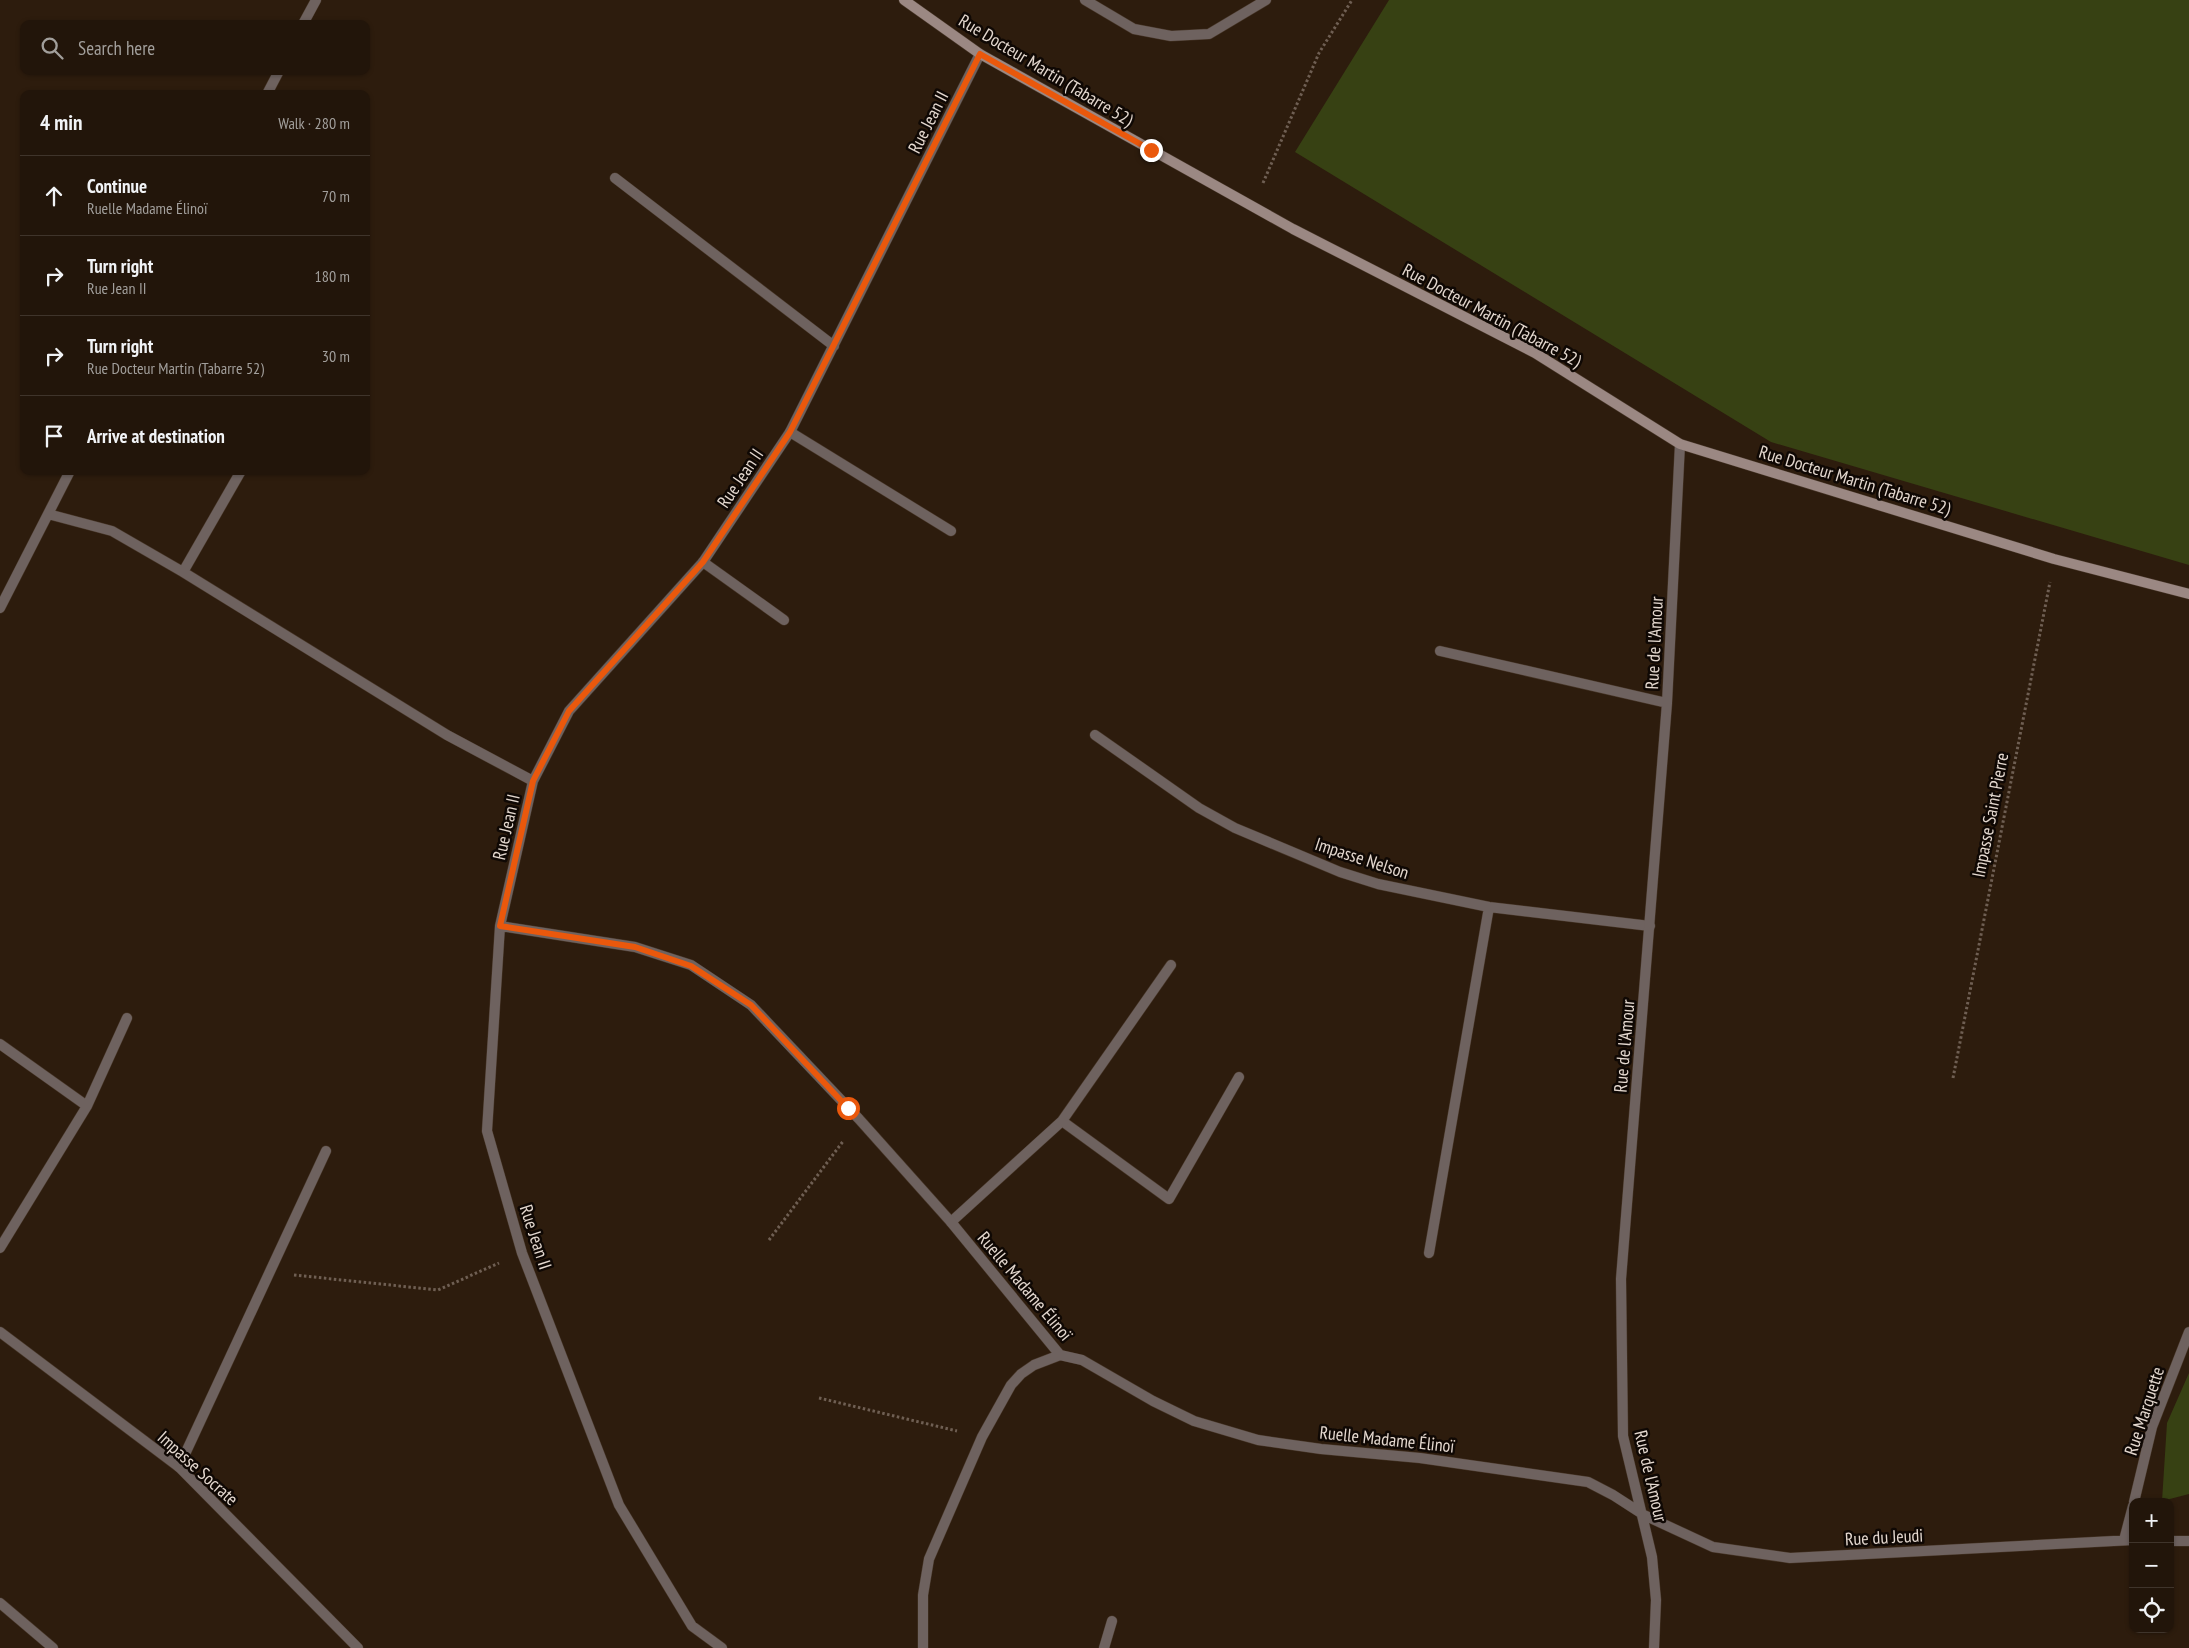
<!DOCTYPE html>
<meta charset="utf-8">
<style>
body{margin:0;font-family:"PT Sans Narrow",sans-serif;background:#2e2218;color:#f1f3f6}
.controls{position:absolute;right:15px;bottom:15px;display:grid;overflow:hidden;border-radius:10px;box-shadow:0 1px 4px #0004}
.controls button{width:45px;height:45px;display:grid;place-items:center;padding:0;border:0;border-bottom:1px solid #3f342b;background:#22150a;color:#f1f3f6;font:25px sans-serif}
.stop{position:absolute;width:15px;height:15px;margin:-11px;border:4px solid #ea580c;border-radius:50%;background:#fff}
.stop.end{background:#ea580c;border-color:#fff;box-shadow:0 1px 5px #0008}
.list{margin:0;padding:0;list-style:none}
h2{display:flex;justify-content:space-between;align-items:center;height:65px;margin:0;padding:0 20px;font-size:21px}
h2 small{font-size:16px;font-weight:400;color:#a29f9c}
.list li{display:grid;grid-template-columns:32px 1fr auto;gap:15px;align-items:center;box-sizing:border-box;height:80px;padding:0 20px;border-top:1px solid #3f342b}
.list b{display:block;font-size:19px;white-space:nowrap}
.list p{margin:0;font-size:16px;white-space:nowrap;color:#a29f9c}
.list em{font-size:16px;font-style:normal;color:#a29f9c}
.icon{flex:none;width:28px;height:28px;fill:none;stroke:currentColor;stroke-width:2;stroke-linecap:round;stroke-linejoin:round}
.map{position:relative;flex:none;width:2189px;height:1648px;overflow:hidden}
.search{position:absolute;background:#22150a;box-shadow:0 1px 4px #0004;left:20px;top:20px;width:350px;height:55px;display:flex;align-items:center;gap:12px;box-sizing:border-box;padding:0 18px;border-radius:10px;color:#a29f9c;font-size:19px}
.panel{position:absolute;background:#22150a;box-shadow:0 1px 4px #0004;left:20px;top:90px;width:350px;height:385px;border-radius:10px}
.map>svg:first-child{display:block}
</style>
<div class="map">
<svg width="2189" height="1648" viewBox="0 0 2189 1648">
<rect width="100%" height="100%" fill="#2d1c0d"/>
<path fill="#374113" d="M1389 0H2189V565L1771 442 1295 152Z
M2189 1373V1494L2162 1501 2167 1423Z"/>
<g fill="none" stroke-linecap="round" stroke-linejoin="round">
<defs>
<path id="lane" d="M1085 0 1134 29 1171 36 1209 34 1266 0
M790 432 951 531
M703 562 784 620
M1095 735 1199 808 1235 828 1340 872 1378 884 1489 907 1650 926
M0 1044 87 1106
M1062 1121 1169 1199 1239 1077
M951 1222 1062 1121 1171 965
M0 1248 87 1106 127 1018
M1429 1253 1489 907
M179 1467 326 1151
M0 1603 53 1648
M1104 1648 1112 1621"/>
<path id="street" d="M303 24 316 0
M267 94 279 71
M615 178 834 346
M48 514 112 531 183 572 447 735 533 781
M183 572 241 471
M0 608 70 471
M1440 651 1667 703
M500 926 635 947 691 965 751 1005 859 1119 951 1222 1060 1355 1082 1360 1153 1401 1194 1421 1258 1440 1321 1449 1420 1458 1588 1482 1613 1495 1644 1515 1713 1547 1790 1558 2133 1540
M0 1332 179 1467 358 1648
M2134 1502 2152 1427 2189 1332
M2124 1540 2133 1506
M2170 1541H2189
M722 1648 692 1626 619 1505 522 1253 487 1131 500 926 533 781 569 711 703 562 790 432 980 54
M923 1648V1595L929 1559 982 1437 1011 1385 1021 1374 1034 1365 1060 1355
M1654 1648 1656 1600 1652 1557 1623 1436 1621 1279 1667 703 1680 444"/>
<path id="secondary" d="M904 0 980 54 1293 229 1535 353 1680 444 2054 559 2189 594"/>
</defs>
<use href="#lane" stroke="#473628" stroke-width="11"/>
<use href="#street" stroke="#473628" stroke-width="11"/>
<use href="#secondary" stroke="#473628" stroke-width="11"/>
<path stroke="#6f5f53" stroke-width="3" stroke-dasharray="2.5 2.5" stroke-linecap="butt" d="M1263 183 1319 53 1352 0
M1953 1078 2050 582
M769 1240 844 1140
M294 1275 438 1290 499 1263
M819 1398 957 1431"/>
<use href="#lane" stroke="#6e625f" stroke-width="10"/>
<use href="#street" stroke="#6e625f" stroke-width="10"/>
<use href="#secondary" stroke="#9b8883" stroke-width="10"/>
</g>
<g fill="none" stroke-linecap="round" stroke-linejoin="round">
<path stroke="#ea580c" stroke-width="6" d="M848 1108 751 1005 691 966 635 947 500 926 533 781 569 711 703 562 790 432 980 54 1151 150"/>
</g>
<g text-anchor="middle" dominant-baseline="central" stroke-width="5" stroke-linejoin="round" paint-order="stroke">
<g font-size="18" fill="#e4d8cf" stroke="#0f0804">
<text transform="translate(1046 70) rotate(31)">Rue Docteur Martin (Tabarre 52)</text>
<text transform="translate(928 122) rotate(-63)">Rue Jean II</text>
<text transform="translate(1492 315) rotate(28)">Rue Docteur Martin (Tabarre 52)</text>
<text transform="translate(740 478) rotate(-56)">Rue Jean II</text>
<text transform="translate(1855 480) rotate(17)">Rue Docteur Martin (Tabarre 52)</text>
<text transform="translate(1654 643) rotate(-87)">Rue de l'Amour</text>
<text transform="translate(1990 815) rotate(-79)">Impasse Saint Pierre</text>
<text transform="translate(506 827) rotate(-77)">Rue Jean II</text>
<text transform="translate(1362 858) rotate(18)">Impasse Nelson</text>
<text transform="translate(1624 1046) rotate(-85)">Rue de l'Amour</text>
<text transform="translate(536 1237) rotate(72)">Rue Jean II</text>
<text transform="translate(1025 1286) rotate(50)">Ruelle Madame Élinoï</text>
<text transform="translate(2144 1411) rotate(-72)">Rue Marquette</text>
<text transform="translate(1387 1439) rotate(6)">Ruelle Madame Élinoï</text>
<text transform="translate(198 1468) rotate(42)">Impasse Socrate</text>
<text transform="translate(1651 1476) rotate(77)">Rue de l'Amour</text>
<text transform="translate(1884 1537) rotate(-3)">Rue du Jeudi</text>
</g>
</g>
</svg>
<div class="controls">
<button>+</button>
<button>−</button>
<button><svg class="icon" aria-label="locate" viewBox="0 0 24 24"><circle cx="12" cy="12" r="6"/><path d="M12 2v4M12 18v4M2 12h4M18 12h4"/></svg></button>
</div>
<div class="stop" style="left:848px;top:1108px"></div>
<div class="stop end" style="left:1151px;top:150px"></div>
<div class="search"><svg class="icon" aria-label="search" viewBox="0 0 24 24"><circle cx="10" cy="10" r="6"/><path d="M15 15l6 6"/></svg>Search here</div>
<section class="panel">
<h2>4 min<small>Walk · 280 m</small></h2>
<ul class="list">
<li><svg class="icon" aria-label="ahead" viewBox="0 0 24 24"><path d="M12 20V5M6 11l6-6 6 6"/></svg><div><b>Continue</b><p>Ruelle Madame Élinoï</p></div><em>70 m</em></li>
<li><svg class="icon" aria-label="right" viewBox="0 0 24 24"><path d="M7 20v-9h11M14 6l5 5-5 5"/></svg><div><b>Turn right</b><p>Rue Jean II</p></div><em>180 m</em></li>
<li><svg class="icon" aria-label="right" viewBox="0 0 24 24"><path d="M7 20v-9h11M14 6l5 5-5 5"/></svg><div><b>Turn right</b><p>Rue Docteur Martin (Tabarre 52)</p></div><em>30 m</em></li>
<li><svg class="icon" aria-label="arrive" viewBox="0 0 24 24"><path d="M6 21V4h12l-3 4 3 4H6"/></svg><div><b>Arrive at destination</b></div></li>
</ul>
</section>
</div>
